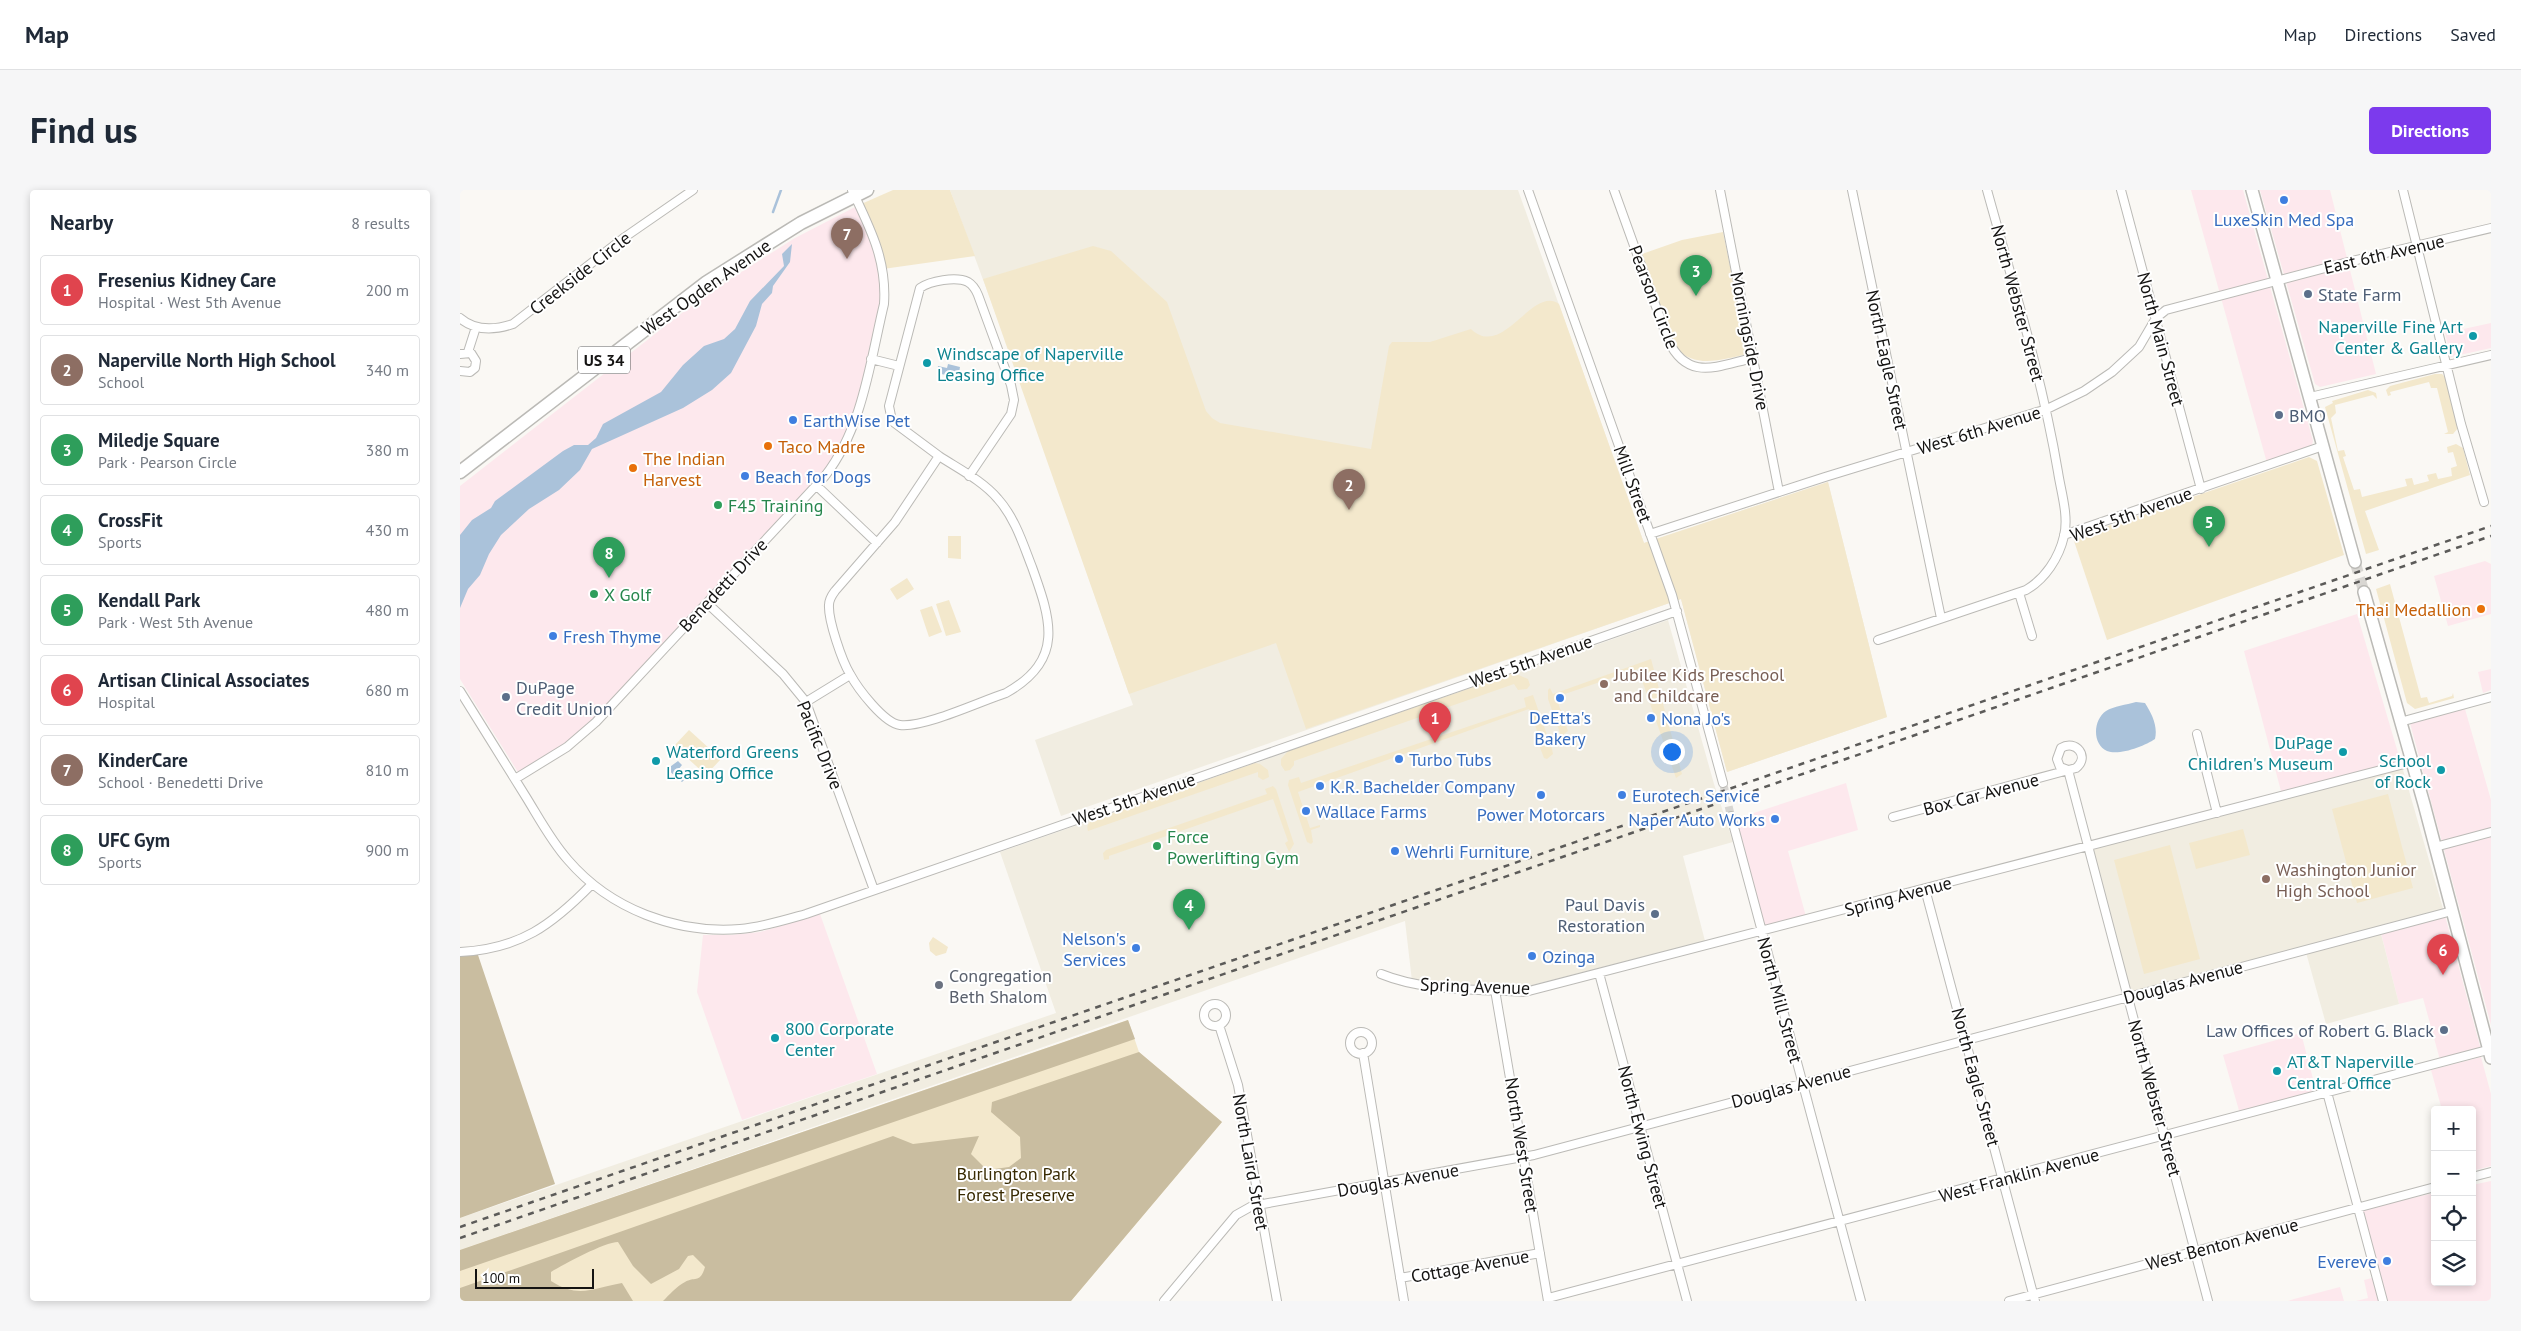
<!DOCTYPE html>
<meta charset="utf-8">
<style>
body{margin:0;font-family:"PT Sans",sans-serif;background:#f6f6f7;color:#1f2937}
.controls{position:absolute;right:15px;bottom:15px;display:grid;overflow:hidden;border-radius:5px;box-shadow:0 2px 8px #0003}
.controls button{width:45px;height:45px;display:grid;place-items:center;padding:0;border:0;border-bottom:1px solid #e0e1e3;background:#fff;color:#1f2937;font:25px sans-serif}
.scale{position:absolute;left:15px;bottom:12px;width:119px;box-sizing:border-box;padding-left:5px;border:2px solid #151413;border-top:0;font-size:14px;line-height:18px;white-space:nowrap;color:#151413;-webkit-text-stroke:4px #fff;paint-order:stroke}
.you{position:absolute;left:1211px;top:561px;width:18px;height:18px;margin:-12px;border:4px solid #fff;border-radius:50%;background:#1a73e8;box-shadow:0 0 0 8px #1a73e833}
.badge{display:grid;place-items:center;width:32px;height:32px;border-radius:50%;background:#7c3aed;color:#fff;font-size:16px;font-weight:700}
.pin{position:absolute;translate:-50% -41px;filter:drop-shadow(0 1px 2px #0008)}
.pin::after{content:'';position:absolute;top:26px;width:18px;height:15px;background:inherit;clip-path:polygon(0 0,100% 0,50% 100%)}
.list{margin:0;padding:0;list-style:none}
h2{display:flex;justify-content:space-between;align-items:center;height:65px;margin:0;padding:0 20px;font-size:21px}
h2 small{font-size:16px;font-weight:400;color:#747a83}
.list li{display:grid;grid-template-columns:32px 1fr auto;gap:15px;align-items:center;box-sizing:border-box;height:70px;margin:0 10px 10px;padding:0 10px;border:1px solid #e0e1e3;border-radius:5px}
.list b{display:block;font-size:19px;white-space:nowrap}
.list p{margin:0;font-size:16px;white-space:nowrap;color:#747a83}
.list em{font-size:16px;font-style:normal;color:#747a83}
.icon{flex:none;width:28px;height:28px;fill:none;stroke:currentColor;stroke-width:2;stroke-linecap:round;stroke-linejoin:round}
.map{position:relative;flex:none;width:2031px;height:1111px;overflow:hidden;border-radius:5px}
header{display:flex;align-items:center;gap:30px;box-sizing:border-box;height:70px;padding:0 25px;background:#fff;border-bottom:1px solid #e0e1e3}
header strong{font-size:24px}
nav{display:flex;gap:28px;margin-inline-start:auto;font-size:18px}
.intro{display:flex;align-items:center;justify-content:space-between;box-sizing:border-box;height:120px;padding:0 30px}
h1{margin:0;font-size:35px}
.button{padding:12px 22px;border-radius:5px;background:#7c3aed;color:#fff;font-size:18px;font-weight:700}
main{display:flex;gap:30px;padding:0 30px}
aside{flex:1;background:#fff;border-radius:5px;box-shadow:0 2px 8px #0003}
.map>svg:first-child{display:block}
</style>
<header>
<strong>Map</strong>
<nav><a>Map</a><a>Directions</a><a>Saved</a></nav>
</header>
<div class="intro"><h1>Find us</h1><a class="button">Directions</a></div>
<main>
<aside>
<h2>Nearby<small>8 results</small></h2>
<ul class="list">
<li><span class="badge" style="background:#e0444e">1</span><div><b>Fresenius Kidney Care</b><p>Hospital · West 5th Avenue</p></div><em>200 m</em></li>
<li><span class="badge" style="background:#8d6e63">2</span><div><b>Naperville North High School</b><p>School</p></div><em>340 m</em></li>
<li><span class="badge" style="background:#2e9e5b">3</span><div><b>Miledje Square</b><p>Park · Pearson Circle</p></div><em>380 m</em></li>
<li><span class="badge" style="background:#2e9e5b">4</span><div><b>CrossFit</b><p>Sports</p></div><em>430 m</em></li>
<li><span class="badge" style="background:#2e9e5b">5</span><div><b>Kendall Park</b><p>Park · West 5th Avenue</p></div><em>480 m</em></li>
<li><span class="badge" style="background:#e0444e">6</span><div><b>Artisan Clinical Associates</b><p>Hospital</p></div><em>680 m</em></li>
<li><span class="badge" style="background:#8d6e63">7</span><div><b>KinderCare</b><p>School · Benedetti Drive</p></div><em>810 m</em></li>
<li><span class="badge" style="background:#2e9e5b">8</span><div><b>UFC Gym</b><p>Sports</p></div><em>900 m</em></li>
</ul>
</aside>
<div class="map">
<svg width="2031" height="1111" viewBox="0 0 2031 1111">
<rect width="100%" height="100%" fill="#faf8f4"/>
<path fill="#fde8ed" d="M1731 0H1783L1853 251 1852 255 1847 258 1807 273Z
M1800 0H1870L1916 184 1860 197 1855 194Z
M399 15 408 32 425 98 391 242 380 266 121 549 61 587 0 489V296L222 123 275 86 335 48Z
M2031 133V158L1991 167 1985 143Z
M2025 371 2031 374V424L1988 436 1974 386Z
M1897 424 1941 573 1822 605 1784 461Z
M2031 479V500L2023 503 2018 482Z
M2005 519 2031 610V835L1950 533Z
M1386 593 1398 640 1328 661 1347 730 1304 742 1275 629Z
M1984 722 2021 860 1980 870 1963 808 1939 814 1920 739Z
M360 724 417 884 282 930 237 802 243 745H271L300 742Z
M1841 843 1857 904 1780 924 1763 865Z
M2021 867 2031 904V976L2012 981V920H1982L1971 880Z
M2031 991V1111H1896L1908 1108 1904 1090 1916 1087 1899 1019 1975 1003V1092H2012V995Z
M1880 1097 1884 1111H1828L1834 1109Z"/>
<path fill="#f1ede1" d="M490 0H1058L1184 353 1368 292 1427 527 1267 582 1221 409 601 626 575 550 673 515 549 160Z
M1208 430 1254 594 1273 652 1223 666 1245 751 1060 798 952 791 945 731 0 1060V1028L596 823 540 662Z
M1941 573 1984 722 1920 740 1939 814 1866 834 1845 759 1667 805 1628 655Z"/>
<path fill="#f3e8cc" d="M433 0H490L515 66 423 79 399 15Z
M1263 42 1288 164C1262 169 1236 180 1215 157L1182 64 1222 50Z
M633 56 651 61 707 112 746 221 752 228 760 233 911 259 929 156 932 152H970L1011 139C1043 170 1072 95 1099 114L1184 353 1368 292 1427 527 1267 582 1221 409 846 539 816 453 669 504 523 89Z
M1975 184H1982L1985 187 1998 238 1993 244H1984L1988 242 1977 198H1971L1969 192 1930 202 1931 205 1928 206 1926 200 1930 196Z
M1908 200 1916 203 1917 209 1913 205 1875 215 1876 223 1871 228 1878 261 1884 260 1886 266 1883 267 1894 300 1900 299 1902 307 1947 296 1945 289 1952 288 1954 295 1969 291 1967 285 1976 283 1978 289 1992 286 1991 278 1997 276 1993 262 1988 263 1987 257 1996 254 2003 258 2010 285 1905 321 1919 360 1906 364 1865 217 1873 213 1872 211Z
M1849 267 1857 271 1884 365 1647 450 1613 348Z
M488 346H501V369L488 368Z
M447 388 454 399 437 410 430 399Z
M1930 394 1961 508 1967 507 1969 513 1992 506 1993 503 1994 508 1955 519 1947 513 1916 399Z
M489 410 501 442 486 446 476 414Z
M472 416 482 442 469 447 460 420Z
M1191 469 1222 584 1216 588 1178 479 1096 507 1108 541 1104 544 1108 554 1105 557 1088 509V500L1090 498 1093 504Z
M1054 483 1068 489 1070 495 1067 499 1058 500 1054 494 834 571V575L830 580 825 581 821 575V569L828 561Z
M1073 505 1092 559 1093 564 1087 569 1084 568 1079 555 1082 554 1069 519 838 602 850 638 860 635V637L851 640 853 652 851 654 847 652 828 595 829 590 839 587 841 593 1066 517 1064 508Z
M229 540 261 569 246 585 214 556Z
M795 573 800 574 808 580 809 587 803 590 798 587V582L628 641C626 636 629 632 633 630Z
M813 596 816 599 834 654 829 662 825 653 828 651 813 609 649 666V669L644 670 643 663 646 660 807 604 805 599Z
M1928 604 1953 698 1897 713 1872 619Z
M1783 639 1790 665 1736 679 1729 653Z
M1710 655 1740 769 1684 784 1654 670Z
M473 747 488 757 486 763 476 766 470 761 469 753Z
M668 830 679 862 762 932 611 1111H0V1060Z"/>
<path fill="#c9bda0" d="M0 762H17L95 994 0 1028Z
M668 830 675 849 0 1081V1060Z
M679 862 762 932 611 1111H203C209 1105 217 1096 225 1092 235 1086 240 1094 245 1077L233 1065 228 1066 219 1079 191 1094 173 1076 158 1052C145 1052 104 1074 91 1082V1091C119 1109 133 1098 162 1093L173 1111H0V1098L433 946 453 954 519 946 511 964 527 980 549 977 561 968 560 947 531 922 532 912Z"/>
<path fill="#aac2da" d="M332 54 330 72 313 96 312 103 302 114 296 136 271 183 252 200 223 218 132 259 120 280 99 300 69 319 41 345 29 364 20 385 8 399 0 418V345L12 330 31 318 35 311 103 261 114 255H128L136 248 143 234 201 202 223 175 244 156 264 149 275 139 290 111 324 76 322 64Z
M488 174 500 177 499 183 491 181 490 186 477 183 478 176 487 178Z
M1676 512 1685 513C1692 524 1698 536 1695 549 1685 556 1659 566 1647 561 1632 554 1633 530 1646 521 1654 516 1666 515 1676 512Z
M218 571 222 575 218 580 227 587 222 592 207 579Z"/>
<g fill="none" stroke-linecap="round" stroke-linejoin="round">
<path stroke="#aac2da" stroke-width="2.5" d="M313 22 321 0"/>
<path stroke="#d8d6d2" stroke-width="8" stroke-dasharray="8 4" stroke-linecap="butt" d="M1263 593 1271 626"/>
<path stroke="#d8d6d2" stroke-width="11" stroke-dasharray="11 5.5" stroke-linecap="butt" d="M1895 372 1904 402"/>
<defs>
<path id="minor" d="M1068 0 1212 405 1263 593
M1154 0 1208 150C1228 192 1257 176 1293 168
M1260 0 1319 302
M1392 0 1481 428
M1661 0 1741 299
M1943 0 2001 234 2024 312
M0 128C15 141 35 140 53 134L165 47 233 0
M8 162 16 137
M0 164 11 163 16 171 15 178 10 182 0 181
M411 169 439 176
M1850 207 2031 165
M479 266C499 279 523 291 538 309 555 328 563 354 572 377 591 430 605 470 546 503 521 511 464 538 440 535 424 533 398 499 390 484 382 471 368 430 369 415 369 409 372 405 375 401L435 332Z
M479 266 432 231 429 216 460 98C470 91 496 86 508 92 513 95 516 100 518 105L551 195 554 210 551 224 509 286
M357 296 417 353
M1190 344 1365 287 1587 219 1624 201 1652 182 1679 157 1696 128 1706 120 1888 72 2031 38
M1604 345 1863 256
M1559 403 1572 446
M247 413 323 484 346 512 414 700
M1418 450 1566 400C1585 389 1599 368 1604 346 1609 326 1601 302 1598 282 1582 187 1553 94 1527 0
M0 501C22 536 44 572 66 607 79 628 91 651 108 670 150 719 216 744 280 739 303 737 325 730 346 724L1217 421
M346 512 390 485
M1940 532 2031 507
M1737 544 1757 623
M1608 580 1748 1111
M55 589 107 557 136 532 365 286C403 237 410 172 424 114 427 70 410 38 392 0
M1271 626 1401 1111
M1433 627 1616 578C1630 567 1616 549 1601 558L1597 569 1600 577 1608 580
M1975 657 2031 642
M1465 699 1575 1111
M0 762C60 759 92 735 132 694
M1139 783 1227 1111
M921 784C965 802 1018 799 1065 802L1952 572
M1035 800 1088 1111
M744 825a11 11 0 1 1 22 0a11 11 0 1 1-22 0Z
M759 835 778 895 817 1111
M890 853a11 11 0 1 1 22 0a11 11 0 1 1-22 0Z
M903 863 944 1111
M1867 902 1923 1111
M2012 987 2031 982
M940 1088 1080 1063
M1088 1108 2031 859
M704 1111 776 1025 792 1016 1074 965 1992 721
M1549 1111 1975 997"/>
<path id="secondary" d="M1792 0 1895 372
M1904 402 1964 614 2031 868"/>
<path id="primary" d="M0 282 247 92 341 33 407 0"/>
</defs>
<use href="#minor" stroke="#bbbab6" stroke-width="10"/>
<use href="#secondary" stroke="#bbbab6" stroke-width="14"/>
<use href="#primary" stroke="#bbbab6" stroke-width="15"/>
<use href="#minor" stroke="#fff" stroke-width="8"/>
<use href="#secondary" stroke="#fff" stroke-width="11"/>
<use href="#primary" stroke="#fff" stroke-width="12"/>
<path stroke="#5c5b59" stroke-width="2.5" stroke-dasharray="6 6" stroke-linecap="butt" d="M0 1037 2031 336
M0 1048 2031 346"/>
</g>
<g fill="#3f7fe0" stroke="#fff" stroke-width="2">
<circle cx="1824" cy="10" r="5"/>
<circle cx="333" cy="230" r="5"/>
<circle cx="285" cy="286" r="5"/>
<circle cx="93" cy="446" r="5"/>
<circle cx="1100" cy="508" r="5"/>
<circle cx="1191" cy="528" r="5"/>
<circle cx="939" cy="569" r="5"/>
<circle cx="860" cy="596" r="5"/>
<circle cx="1081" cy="605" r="5"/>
<circle cx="1162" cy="605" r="5"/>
<circle cx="846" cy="621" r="5"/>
<circle cx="1315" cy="629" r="5"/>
<circle cx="935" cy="661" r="5"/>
<circle cx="676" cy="758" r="5"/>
<circle cx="1072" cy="766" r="5"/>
<circle cx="1927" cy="1071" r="5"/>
</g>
<g fill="#5c6f8a" stroke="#fff" stroke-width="2">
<circle cx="1848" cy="104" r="5"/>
<circle cx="1819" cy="225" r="5"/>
<circle cx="46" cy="507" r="5"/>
<circle cx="1195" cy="724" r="5"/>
<circle cx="1984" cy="840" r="5"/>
</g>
<g fill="#0f9aa8" stroke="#fff" stroke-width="2">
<circle cx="2013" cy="146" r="5"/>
<circle cx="467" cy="173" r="5"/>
<circle cx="1883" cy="562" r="5"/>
<circle cx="196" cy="571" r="5"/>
<circle cx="1981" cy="580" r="5"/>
<circle cx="315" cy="848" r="5"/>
<circle cx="1817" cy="881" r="5"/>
</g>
<g fill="#e8710a" stroke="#fff" stroke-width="2">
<circle cx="308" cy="256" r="5"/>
<circle cx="173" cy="278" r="5"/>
<circle cx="2021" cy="419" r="5"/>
</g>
<g fill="#2e9e5b" stroke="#fff" stroke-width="2">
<circle cx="258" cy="315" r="5"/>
<circle cx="134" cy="404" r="5"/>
<circle cx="697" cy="656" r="5"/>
</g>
<g fill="#8d6e63" stroke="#fff" stroke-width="2">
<circle cx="1144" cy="494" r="5"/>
<circle cx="1806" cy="689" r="5"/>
</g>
<circle fill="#6b7280" stroke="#fff" stroke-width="2" cx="479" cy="795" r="5"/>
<g text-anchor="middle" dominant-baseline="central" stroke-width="4" stroke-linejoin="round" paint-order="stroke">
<rect fill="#fff" stroke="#5b5a5a" stroke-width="1" x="118" y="156.5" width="52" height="27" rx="4"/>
<g font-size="16" font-weight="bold" fill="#151413">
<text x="144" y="170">US 34</text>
</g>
<g font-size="18" fill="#366cbe" stroke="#fff" text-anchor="start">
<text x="1824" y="29" text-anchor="middle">LuxeSkin Med Spa</text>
<text x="343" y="230">EarthWise Pet</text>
<text x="295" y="286">Beach for Dogs</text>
<text x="103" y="446">Fresh Thyme</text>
<text x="1100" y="527" text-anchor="middle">DeEtta's<tspan x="1100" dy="21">Bakery</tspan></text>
<text x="1201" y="528">Nona Jo's</text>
<text x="949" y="569">Turbo Tubs</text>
<text x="870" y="596">K.R. Bachelder Company</text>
<text x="1172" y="605">Eurotech Service</text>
<text x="856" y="621">Wallace Farms</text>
<text x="1081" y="624" text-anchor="middle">Power Motorcars</text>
<text x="1305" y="629" text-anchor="end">Naper Auto Works</text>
<text x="945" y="661">Wehrli Furniture</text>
<text x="666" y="748" text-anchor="end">Nelson's<tspan x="666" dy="21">Services</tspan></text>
<text x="1082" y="766">Ozinga</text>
<text x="1917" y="1071" text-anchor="end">Evereve</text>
</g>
<g font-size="18" fill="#151413" stroke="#fff">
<text transform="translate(1924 64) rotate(-13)">East 6th Avenue</text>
<text transform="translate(120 83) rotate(-38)">Creekside Circle</text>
<text transform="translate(246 97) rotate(-35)">West Ogden Avenue</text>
<text transform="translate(1194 107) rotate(69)">Pearson Circle</text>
<text transform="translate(1558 113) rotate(75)">North Webster Street</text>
<text transform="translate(1701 149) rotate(75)">North Main Street</text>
<text transform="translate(1290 151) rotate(79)">Morningside Drive</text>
<text transform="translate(1427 170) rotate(78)">North Eagle Street</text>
<text transform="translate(1519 240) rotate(-17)">West 6th Avenue</text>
<text transform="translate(1173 294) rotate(70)">Mill Street</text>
<text transform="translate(1671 324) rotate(-20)">West 5th Avenue</text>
<text transform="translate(263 395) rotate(-47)">Benedetti Drive</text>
<text transform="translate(1071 471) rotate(-19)">West 5th Avenue</text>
<text transform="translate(360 555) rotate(68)">Pacific Drive</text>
<text transform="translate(1521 604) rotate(-15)">Box Car Avenue</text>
<text transform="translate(674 609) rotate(-19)">West 5th Avenue</text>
<text transform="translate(1438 706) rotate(-15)">Spring Avenue</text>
<text transform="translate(1723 792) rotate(-15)">Douglas Avenue</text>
<text transform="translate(1015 796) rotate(2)">Spring Avenue</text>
<text transform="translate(1320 810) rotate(75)">North Mill Street</text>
<text transform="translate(1516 887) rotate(75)">North Eagle Street</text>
<text transform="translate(1331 896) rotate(-15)">Douglas Avenue</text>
<text transform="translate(1695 908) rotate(75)">North Webster Street</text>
<text transform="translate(1183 947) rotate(75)">North Ewing Street</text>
<text transform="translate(1062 955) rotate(81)">North West Street</text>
<text transform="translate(791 972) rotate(80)">North Laird Street</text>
<text transform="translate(1559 985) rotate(-15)">West Franklin Avenue</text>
<text transform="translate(938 990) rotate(-10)">Douglas Avenue</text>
<text transform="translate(1762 1054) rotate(-15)">West Benton Avenue</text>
<text transform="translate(1010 1076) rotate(-10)">Cottage Avenue</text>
</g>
<g font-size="18" fill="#4e5e75" stroke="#fff" text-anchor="start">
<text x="1858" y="104">State Farm</text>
<text x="1829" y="225">BMO</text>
<text x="56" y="497">DuPage<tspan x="56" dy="21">Credit Union</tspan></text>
<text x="1185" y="714" text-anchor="end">Paul Davis<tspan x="1185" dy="21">Restoration</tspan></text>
<text x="1974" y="840" text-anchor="end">Law Offices of Robert G. Black</text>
</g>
<g font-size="18" fill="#0d838f" stroke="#fff" text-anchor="start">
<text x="2003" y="136" text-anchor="end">Naperville Fine Art<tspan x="2003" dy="21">Center &amp; Gallery</tspan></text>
<text x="477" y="163">Windscape of Naperville<tspan x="477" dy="21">Leasing Office</tspan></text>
<text x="1873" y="552" text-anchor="end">DuPage<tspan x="1873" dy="21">Children's Museum</tspan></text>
<text x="206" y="561">Waterford Greens<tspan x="206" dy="21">Leasing Office</tspan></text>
<text x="1971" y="570" text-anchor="end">School<tspan x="1971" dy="21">of Rock</tspan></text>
<text x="325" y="838">800 Corporate<tspan x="325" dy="21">Center</tspan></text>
<text x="1827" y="871">AT&amp;T Naperville<tspan x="1827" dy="21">Central Office</tspan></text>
</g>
<g font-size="18" fill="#c56008" stroke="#fff" text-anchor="start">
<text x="318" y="256">Taco Madre</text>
<text x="183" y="268">The Indian<tspan x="183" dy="21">Harvest</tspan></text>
<text x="2011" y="419" text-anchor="end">Thai Medallion</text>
</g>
<g font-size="18" fill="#27864d" stroke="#fff" text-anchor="start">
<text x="268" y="315">F45 Training</text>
<text x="144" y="404">X Golf</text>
<text x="707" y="646">Force<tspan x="707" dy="21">Powerlifting Gym</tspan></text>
</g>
<g font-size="18" fill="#785e54" stroke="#fff" text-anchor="start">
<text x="1154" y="484">Jubilee Kids Preschool<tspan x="1154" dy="21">and Childcare</tspan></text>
<text x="1816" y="679">Washington Junior<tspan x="1816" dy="21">High School</tspan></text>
</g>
<g font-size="18" fill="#5b616d" stroke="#fff" text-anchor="start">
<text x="489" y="785">Congregation<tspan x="489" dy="21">Beth Shalom</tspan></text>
</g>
<g font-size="18" fill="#382a02" stroke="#fff">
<text x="556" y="983">Burlington Park<tspan x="556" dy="21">Forest Preserve</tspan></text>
</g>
</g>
</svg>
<div class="controls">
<button>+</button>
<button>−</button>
<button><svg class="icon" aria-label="locate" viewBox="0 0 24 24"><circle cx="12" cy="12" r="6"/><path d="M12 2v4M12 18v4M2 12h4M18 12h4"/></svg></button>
<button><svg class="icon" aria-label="layers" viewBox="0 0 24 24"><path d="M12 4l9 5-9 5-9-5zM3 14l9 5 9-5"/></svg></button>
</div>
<div class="scale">100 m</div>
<div class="you"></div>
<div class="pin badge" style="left:975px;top:553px;background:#e0444e">1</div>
<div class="pin badge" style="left:889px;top:320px;background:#8d6e63">2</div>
<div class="pin badge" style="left:1236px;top:106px;background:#2e9e5b">3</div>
<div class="pin badge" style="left:729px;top:740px;background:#2e9e5b">4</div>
<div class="pin badge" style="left:1749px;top:357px;background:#2e9e5b">5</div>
<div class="pin badge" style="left:1983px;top:785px;background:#e0444e">6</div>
<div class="pin badge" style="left:387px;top:69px;background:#8d6e63">7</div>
<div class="pin badge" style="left:149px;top:388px;background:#2e9e5b">8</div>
</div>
</main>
